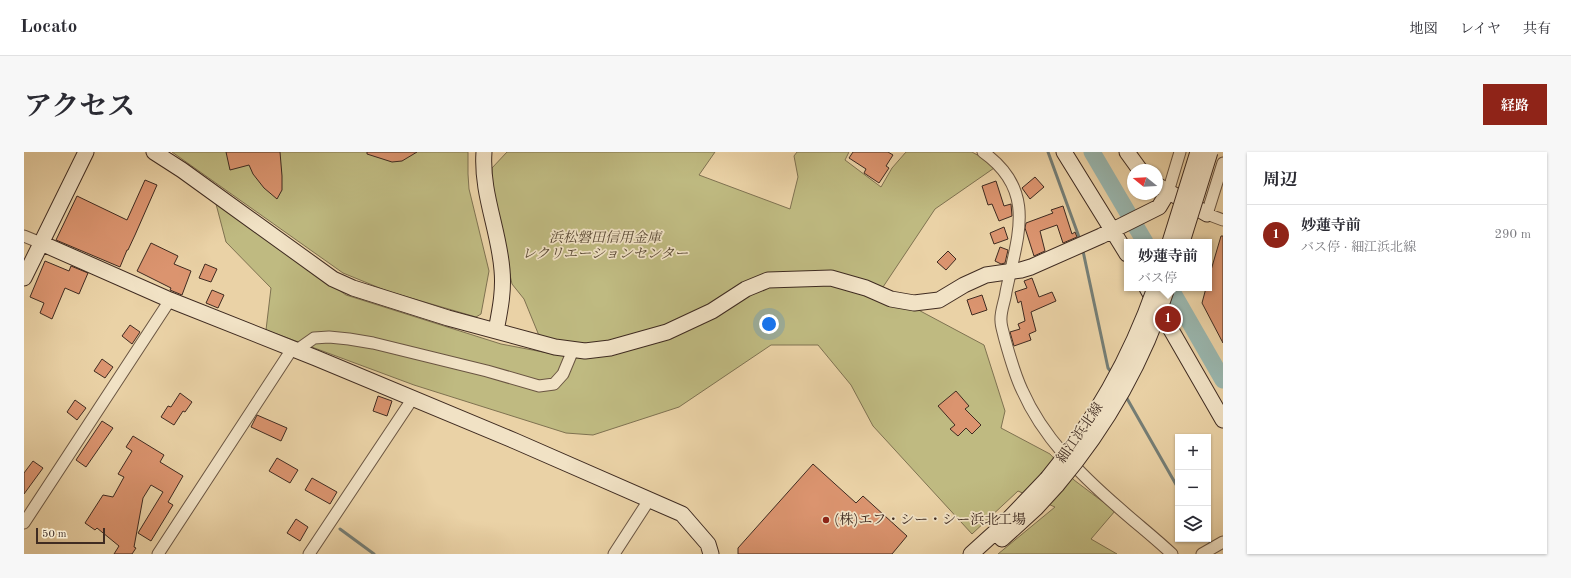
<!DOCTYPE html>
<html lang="ja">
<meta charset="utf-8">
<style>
body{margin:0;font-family:"Old Standard TT","Noto Serif JP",serif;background:#f7f7f7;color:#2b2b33}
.controls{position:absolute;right:12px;bottom:12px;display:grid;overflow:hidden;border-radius:0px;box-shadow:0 1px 3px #0004}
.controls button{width:36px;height:36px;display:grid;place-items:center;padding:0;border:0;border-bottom:1px solid #e1e1e2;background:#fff;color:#2b2b33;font:20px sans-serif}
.compass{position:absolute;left:1103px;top:12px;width:36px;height:36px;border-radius:50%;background:#fff;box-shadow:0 1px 3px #0004;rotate:288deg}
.scale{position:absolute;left:12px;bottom:10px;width:69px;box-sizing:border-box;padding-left:4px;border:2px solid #3f2b21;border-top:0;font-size:11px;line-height:14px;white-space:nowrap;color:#3f2b21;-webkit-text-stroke:3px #f1e2c5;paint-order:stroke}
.you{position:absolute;left:745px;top:172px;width:14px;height:14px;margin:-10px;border:3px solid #fff;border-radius:50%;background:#1a73e8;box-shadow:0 0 0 6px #1a73e833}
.badge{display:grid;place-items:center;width:26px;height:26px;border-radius:50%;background:#8f2418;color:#fff;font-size:13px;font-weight:700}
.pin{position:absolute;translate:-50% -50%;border:2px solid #fff;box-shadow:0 1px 4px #0006}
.popup{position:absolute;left:1100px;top:87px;width:88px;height:52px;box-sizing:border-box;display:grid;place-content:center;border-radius:0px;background:#fff;filter:drop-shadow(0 1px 3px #0005);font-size:13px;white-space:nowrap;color:#7c7c81}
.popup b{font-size:15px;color:#2b2b33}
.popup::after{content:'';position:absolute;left:50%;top:100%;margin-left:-8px;border:8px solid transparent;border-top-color:#fff}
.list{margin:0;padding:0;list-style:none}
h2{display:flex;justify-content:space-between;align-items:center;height:52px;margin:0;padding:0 16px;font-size:17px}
h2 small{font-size:13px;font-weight:400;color:#7c7c81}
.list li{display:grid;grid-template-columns:26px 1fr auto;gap:12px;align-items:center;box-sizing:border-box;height:60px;padding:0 16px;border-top:1px solid #e1e1e2}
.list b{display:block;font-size:15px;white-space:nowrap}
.list p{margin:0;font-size:13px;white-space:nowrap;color:#7c7c81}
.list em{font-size:13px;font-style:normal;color:#7c7c81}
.icon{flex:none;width:22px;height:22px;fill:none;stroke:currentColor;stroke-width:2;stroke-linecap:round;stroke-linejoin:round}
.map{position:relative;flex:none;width:1199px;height:402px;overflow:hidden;border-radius:0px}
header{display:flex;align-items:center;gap:24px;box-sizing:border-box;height:56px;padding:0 20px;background:#fff;border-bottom:1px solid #e1e1e2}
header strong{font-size:19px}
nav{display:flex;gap:22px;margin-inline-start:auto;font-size:14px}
.intro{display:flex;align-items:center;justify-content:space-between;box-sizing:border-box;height:96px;padding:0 24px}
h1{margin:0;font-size:28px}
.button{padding:10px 18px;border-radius:0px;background:#8f2418;color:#fff;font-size:14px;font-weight:700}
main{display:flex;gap:24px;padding:0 24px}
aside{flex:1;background:#fff;border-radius:0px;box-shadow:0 1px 3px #0004}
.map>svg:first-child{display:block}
</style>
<header>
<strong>Locato</strong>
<nav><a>地図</a><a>レイヤ</a><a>共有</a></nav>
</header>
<div class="intro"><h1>アクセス</h1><a class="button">経路</a></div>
<main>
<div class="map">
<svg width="1199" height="402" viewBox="0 0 1199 402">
<rect width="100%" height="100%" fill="#ead2a6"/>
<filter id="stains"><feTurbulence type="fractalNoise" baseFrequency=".005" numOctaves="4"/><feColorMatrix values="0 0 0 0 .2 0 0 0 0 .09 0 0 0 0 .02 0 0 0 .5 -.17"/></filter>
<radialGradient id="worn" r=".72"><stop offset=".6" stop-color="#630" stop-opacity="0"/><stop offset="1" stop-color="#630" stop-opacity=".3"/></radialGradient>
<path fill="#bfba81" stroke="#7f7251" d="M148 0H444V22L445 37 465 119 457 162 452 165 363 139 319 121Z
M483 0H691L675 23 766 57 774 25 770 4 773 0H825L821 8 857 35 868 16 882 0H948L973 14 911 57 857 138 960 193 981 259 977 276 1026 302 1050 328 1091 359 1067 387 1093 402H974L1031 355 994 339 948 382 849 274 827 233 794 193H747L655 255 569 283 542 281 390 233 242 178 247 136 202 90 192 52 322 143 477 192 524 201 589 203 611 184 590 189 560 193 516 186 500 147 488 132 469 45 468 16Z"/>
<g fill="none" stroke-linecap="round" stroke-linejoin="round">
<path stroke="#757e76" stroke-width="3" d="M1024 0 1055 85
M1059 99 1084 216 1088 221
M1101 243 1154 336
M316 377 350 402
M1184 387 1188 393"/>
<path stroke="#99b6ae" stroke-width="17" d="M1068 0 1121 90
M1146 136 1199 228"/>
</g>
<path fill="#db946f" stroke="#3f2b21" d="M202 0H256L258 24V38L253 47 240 36 229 22 225 13 206 18Z
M343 0H393L378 9 368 10 343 2Z
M829 0H864L869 3 862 14 865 16 855 31 840 21 842 17 825 6Z
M1011 25 1020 35 1006 47 998 36Z
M121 28 133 33 111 83 104 98H103L96 115 32 88 53 44 103 68Z
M972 29 980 54 987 52 988 64 975 69 968 52 964 53 958 34Z
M1039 54 1048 82 1051 80 1053 85 1039 91 1033 73 1016 79 1021 99 1010 104 1001 76 1002 71 1029 61 1027 58Z
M980 75 984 87 970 92 966 81Z
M1197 84H1199V191L1178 151 1182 136H1185V125Z
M127 91 154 104 150 112 167 119 158 143 146 138 147 136 113 119Z
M976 95 984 98 981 111 977 112 971 109Z
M924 99 932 107 922 118 913 110Z
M21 109 45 119 47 114 64 121 55 142 41 136 28 167 16 161 20 151 6 145Z
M181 112 193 117 187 130 175 126Z
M1008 126 1015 145 1028 140 1032 149 1007 160 1012 179 1005 182 1007 188 990 194 986 180 996 177 994 172 1001 169 997 149 994 151 991 140 1003 136 1000 129Z
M188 138 200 143 194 156 182 151Z
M958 143 963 158 948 163 943 148Z
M106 173 116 180 108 192 98 184Z
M78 207 89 215 81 226 70 219Z
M932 239 945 254 941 257 957 273 948 282 942 276 934 284 926 277 931 273 914 254Z
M156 241 168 250 161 260 159 259 150 273 137 265 144 254 147 255Z
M354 244 368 249 363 264 349 259Z
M51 248 62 256 53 268 43 260Z
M233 263 263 276 257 289 227 275Z
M78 269 89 276 62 315 52 308Z
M109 284 140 303 136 310 159 324 144 350 149 353 127 389 114 381 139 340 127 333 119 346 110 395 112 396 108 402H90L95 394 73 376 71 378 61 371 79 343 89 345 100 325 94 322 108 299 102 295Z
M253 306 274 318 266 331 245 319Z
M9 309 19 316 0 342V321Z
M789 312 832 351 839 344 883 384 868 402H714V396Z
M288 326 313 340 306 352 281 338Z
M272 367 284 375 276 389 263 381Z"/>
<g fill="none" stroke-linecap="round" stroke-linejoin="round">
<defs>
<path id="street" d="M959 0C1014 39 993 85 982 140 981 149 976 160 977 169 977 174 979 179 980 184 985 202 990 221 998 238 1019 286 1057 323 1095 356 1113 372 1131 386 1148 402
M1199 11 1183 62 1199 68
M1144 40 1156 0
M0 84 17 91
M273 198 290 186 305 185 325 187 349 191 463 219 515 234 530 232 539 222 549 198
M0 371 146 148
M134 402 268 197
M285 402 389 246
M590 402 625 348
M1178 402 1199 390"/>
<path id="secondary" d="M130 0 158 18 309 127 329 136 424 166 531 195 561 199 586 196 643 180 688 159 722 137 744 128 807 126 842 136 867 147 890 151 915 148 940 133 962 123 997 118 1007 115 1077 84 1135 55 1144 40
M460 0C457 41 475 78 478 118 480 139 476 158 472 179
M1040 0 1103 102
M1103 0 1116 18
M1133 33 1183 62
M17 91 146 148 292 206 491 289 658 362 684 392 687 402
M0 126 62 0
M1123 136 1199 268
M978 387 1012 356 1033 333
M947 402 979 373 1023 327"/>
</defs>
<use href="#street" stroke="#6a5542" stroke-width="13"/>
<use href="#secondary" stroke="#3f2b21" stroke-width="17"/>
<use href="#street" stroke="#f1e2c5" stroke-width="11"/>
<use href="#secondary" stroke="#f1e2c5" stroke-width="15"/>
<defs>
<path id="secondary-bridge" d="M1146 90 1174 0
M1158 90 1186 0
M1023 327C1071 269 1106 207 1131 136
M1033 333C1082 275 1120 209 1143 136"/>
</defs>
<use href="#secondary-bridge" stroke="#3f2b21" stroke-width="17" stroke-linecap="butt"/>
<use href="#secondary-bridge" stroke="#f1e2c5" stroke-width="15"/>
</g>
<circle fill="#8f2418" stroke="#f1e2c5" stroke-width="1.5" cx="802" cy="368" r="4"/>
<g text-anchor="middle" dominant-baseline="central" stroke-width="3.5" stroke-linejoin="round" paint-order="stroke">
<g font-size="14" font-style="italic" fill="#594834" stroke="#f1e2c5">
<text x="581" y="86">浜松磐田信用金庫<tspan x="581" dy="16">レクリエーションセンター</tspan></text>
</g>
<g font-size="14" fill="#3f2b21" stroke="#f1e2c5">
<text transform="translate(1056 281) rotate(-55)">細江浜北線</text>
</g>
<g font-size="14" fill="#3f2b21" stroke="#f1e2c5" text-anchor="start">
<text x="810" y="368">(株)エフ・シー・シー浜北工場</text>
</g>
</g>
<rect width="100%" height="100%" filter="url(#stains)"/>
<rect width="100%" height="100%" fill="url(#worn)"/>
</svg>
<div class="controls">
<button>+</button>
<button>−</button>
<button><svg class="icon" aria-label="layers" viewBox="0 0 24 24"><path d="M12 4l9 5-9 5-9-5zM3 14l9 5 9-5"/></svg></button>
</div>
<svg class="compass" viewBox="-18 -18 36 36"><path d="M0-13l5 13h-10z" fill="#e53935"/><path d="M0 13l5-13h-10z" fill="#7c7c81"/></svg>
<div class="scale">50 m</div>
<div class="you"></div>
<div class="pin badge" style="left:1144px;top:167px">1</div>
<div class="popup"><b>妙蓮寺前</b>バス停</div>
</div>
<aside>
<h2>周辺<small></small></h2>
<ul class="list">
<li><span class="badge">1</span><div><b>妙蓮寺前</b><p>バス停 · 細江浜北線</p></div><em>290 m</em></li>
</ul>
</aside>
</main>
